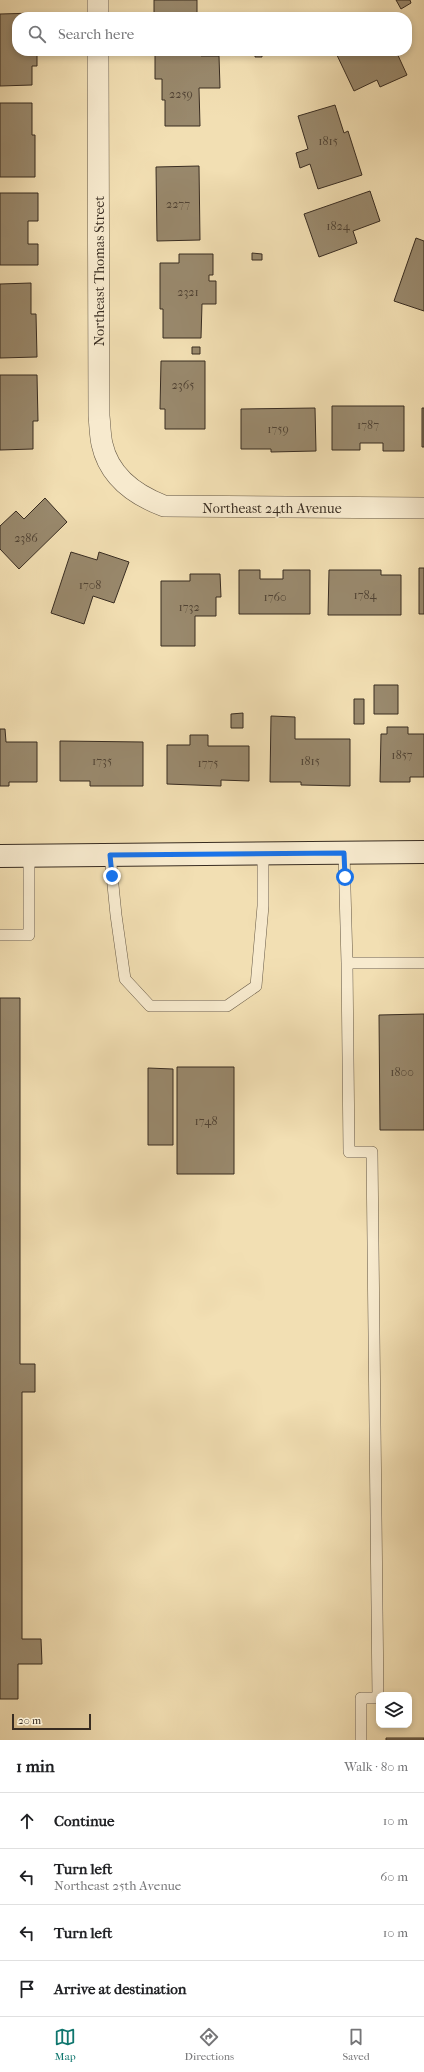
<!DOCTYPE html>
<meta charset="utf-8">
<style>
body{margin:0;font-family:"IM FELL French Canon",serif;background:#f6f6f6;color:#202124}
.controls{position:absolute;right:12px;bottom:12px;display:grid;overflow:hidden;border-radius:8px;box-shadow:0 2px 6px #0003}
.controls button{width:36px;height:36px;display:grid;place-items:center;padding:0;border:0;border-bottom:1px solid #e0e0e0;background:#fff;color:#202124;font:20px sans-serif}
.scale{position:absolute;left:12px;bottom:10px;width:79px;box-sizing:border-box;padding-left:4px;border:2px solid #382c21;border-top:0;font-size:11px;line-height:14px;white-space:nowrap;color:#382c21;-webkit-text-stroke:3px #f7eace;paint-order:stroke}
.stop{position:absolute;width:12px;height:12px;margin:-9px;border:3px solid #1a73e8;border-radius:50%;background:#fff}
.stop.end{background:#1a73e8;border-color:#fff;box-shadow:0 1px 4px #0008}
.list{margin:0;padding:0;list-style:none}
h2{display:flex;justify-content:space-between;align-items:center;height:52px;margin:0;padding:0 16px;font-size:17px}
h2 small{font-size:13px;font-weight:400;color:#757577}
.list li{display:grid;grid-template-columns:26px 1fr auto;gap:12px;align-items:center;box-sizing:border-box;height:56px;padding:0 16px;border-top:1px solid #e0e0e0}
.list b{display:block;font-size:15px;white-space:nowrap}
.list p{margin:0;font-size:13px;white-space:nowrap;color:#757577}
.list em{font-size:13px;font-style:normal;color:#757577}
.icon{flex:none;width:22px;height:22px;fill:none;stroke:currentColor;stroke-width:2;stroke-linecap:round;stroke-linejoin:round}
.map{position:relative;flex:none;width:424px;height:1740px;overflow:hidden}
.search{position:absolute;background:#fff;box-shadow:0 2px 6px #0003;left:12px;right:12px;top:12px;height:44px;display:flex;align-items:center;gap:10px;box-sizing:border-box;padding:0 14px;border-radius:16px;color:#757577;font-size:15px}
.sheet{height:276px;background:#fff}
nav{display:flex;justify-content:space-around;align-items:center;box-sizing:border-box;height:56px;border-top:1px solid #e0e0e0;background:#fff;font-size:11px;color:#757577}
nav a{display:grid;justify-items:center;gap:2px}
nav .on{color:#0f766e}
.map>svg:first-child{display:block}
</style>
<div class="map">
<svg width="424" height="1740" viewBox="0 0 424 1740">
<rect width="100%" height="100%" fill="#f2dfb3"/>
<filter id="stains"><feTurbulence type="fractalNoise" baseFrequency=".005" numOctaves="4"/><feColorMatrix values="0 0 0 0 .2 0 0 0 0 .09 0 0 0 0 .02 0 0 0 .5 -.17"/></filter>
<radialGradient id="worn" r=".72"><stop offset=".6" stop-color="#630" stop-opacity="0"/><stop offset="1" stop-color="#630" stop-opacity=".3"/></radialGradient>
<path fill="#99896d" stroke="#382c21" d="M154 0H197V17H154Z
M396 0H410L411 3 401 9Z
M36 13V17H17V51H37V66H32V85L0 86V14Z
M255 51H262V57H255Z
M335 51H396L407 75 380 87 377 80 354 91Z
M155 53H201V56H219L220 88H199L200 126H165V100H162V79H155Z
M0 103H32V135H35V177H0Z
M335 105 344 133 348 131 362 175 318 189 310 164 300 168 296 153 308 149 298 116Z
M199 166 200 240 157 241 156 167Z
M370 191 380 221 353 231 357 243 319 257 304 214Z
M0 193H38V221H28V244H38V265H0Z
M416 238 424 241V311L394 301Z
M252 253 262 254V260H252Z
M179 254H213V275H209V281H216V304H202L201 338H163V309H160V263H179Z
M31 283V314H36L37 357 0 358V284Z
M192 347H200V354H192Z
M161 361H205V429H165V409H160Z
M0 375H37L38 421H33V449L0 450Z
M332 406H404V451H383V443H360V450H332Z
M315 408 316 451 271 452V449H241V409Z
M422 408H424V447H422Z
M45 498 67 522 19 569 0 549V526L16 511 24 519Z
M71 552 97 560 99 552 129 562 114 603 93 596 84 624 51 613Z
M419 568H424V614H419Z
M239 570H260V579H283V570H310V614H239Z
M329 570H381V575H401V615H328Z
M190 574H220L221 597H216V616H195V646H161V581H190Z
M374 685H398V714H374Z
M354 699H364V724H354Z
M243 713V728H231V714Z
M271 716 295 717V739H350V786L301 785V782H270Z
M387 727H408V734H424V777H410V782H380L381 734H387Z
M0 729H5L6 742H37V782H9V786H0Z
M190 735H208V746H249V781L221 780V786L167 784V745H190Z
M60 741 143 742V786H90V781H60Z
M0 998H20V1364H35V1392H22V1639H41L42 1664H18V1699H0Z
M424 1014V1130H380L379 1015Z
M177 1067H234V1174H177Z
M148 1068 173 1069V1145H148Z
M386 1738H424V1740H386Z"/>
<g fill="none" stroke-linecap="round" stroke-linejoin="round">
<defs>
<path id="service" d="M344 853 347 963H424
M110 855 116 915 125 979 150 1006H227L256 986 263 906V853
M0 935H29V855
M347 963 349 1152H372L378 1698H361V1740"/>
<path id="minor" d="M98 0V17
M98 51 99 416C100 425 100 435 102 444 109 476 135 495 164 506L424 508"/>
<path id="secondary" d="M0 856 424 852"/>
</defs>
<use href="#service" stroke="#665946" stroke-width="12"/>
<use href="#minor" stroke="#665946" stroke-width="22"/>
<use href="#secondary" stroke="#382c21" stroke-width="24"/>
<use href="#service" stroke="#f7eace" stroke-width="11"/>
<use href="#minor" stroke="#f7eace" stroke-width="21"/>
<use href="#secondary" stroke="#f7eace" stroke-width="22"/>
</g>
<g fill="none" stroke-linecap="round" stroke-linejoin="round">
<path stroke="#1a73e8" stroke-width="5" d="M112 876 110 855 344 853 345 877"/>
</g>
<g text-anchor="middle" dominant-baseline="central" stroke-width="3.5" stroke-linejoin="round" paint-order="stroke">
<g font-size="12" fill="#504334">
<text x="181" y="94">2259</text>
<text x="328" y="141">1815</text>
<text x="178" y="204">2277</text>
<text x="338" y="226">1824</text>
<text x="188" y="292">2321</text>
<text x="183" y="385">2365</text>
<text x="368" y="425">1787</text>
<text x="278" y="429">1759</text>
<text x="26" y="538">2386</text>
<text x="90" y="585">1708</text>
<text x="365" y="595">1784</text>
<text x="275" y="597">1760</text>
<text x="189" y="607">1732</text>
<text x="402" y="755">1857</text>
<text x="102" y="761">1735</text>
<text x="310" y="761">1815</text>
<text x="208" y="763">1775</text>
<text x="402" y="1072">1800</text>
<text x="206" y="1121">1748</text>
</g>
<g font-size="14" fill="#382c21" stroke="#f7eace">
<text transform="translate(99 271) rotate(-90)">Northeast Thomas Street</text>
<text x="272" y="508">Northeast 24th Avenue</text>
</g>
</g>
<rect width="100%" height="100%" filter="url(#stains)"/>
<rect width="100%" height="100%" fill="url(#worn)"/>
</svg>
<div class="controls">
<button><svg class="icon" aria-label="layers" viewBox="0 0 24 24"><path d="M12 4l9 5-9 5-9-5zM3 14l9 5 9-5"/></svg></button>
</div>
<div class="scale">20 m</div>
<div class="stop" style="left:345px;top:877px"></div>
<div class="stop end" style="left:112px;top:876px"></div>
<div class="search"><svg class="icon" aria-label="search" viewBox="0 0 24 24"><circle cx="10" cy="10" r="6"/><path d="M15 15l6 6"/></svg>Search here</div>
</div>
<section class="sheet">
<h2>1 min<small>Walk · 80 m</small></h2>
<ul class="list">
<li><svg class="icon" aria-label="ahead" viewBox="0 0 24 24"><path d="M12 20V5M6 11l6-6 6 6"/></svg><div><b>Continue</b></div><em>10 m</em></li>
<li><svg class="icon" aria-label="left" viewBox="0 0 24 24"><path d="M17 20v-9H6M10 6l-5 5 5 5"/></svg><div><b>Turn left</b><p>Northeast 25th Avenue</p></div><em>60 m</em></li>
<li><svg class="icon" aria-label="left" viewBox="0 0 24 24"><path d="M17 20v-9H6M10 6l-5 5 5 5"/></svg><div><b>Turn left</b></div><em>10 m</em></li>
<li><svg class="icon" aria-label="arrive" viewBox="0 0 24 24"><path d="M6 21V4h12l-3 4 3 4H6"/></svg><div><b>Arrive at destination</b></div></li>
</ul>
</section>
<nav>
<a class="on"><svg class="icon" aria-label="map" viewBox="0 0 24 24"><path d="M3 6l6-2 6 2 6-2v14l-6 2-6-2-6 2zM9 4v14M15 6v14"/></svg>Map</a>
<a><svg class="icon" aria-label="directions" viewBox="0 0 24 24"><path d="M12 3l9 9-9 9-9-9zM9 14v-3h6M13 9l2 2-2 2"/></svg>Directions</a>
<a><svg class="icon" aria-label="saved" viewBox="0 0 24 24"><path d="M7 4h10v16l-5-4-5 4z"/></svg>Saved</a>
</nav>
